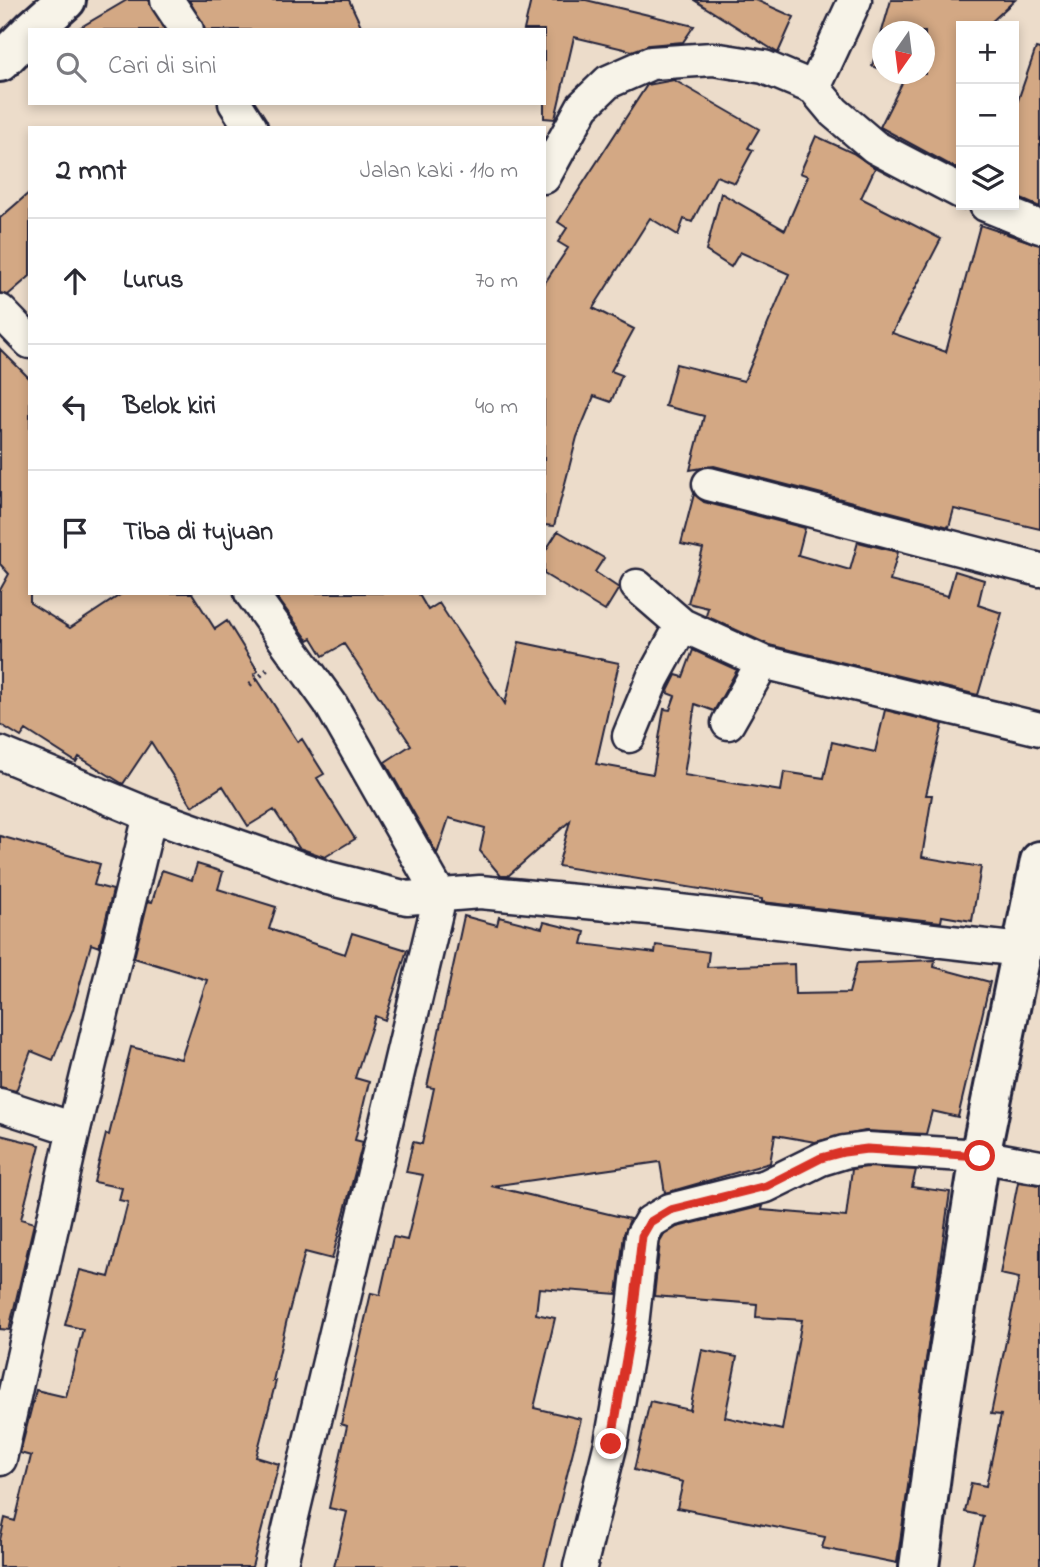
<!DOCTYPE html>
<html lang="id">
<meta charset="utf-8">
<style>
body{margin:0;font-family:"Indie Flower",sans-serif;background:#f2f2f3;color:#2b2b33}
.controls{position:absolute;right:21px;top:21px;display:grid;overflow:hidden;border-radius:0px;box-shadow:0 4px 10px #0003}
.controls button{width:63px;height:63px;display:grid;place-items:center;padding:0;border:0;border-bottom:2px solid #e1e1e2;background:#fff;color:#2b2b33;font:35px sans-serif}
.compass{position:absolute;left:872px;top:21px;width:63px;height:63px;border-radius:50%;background:#fff;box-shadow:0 4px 10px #0003;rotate:194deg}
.stop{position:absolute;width:21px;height:21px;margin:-16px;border:5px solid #d93025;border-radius:50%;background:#fff}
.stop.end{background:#d93025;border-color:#fff;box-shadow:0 2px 7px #0008}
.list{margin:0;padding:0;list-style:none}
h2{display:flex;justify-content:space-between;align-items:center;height:91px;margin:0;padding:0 28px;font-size:30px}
h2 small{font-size:23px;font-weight:400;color:#7c7c81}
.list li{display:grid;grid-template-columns:46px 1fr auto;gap:21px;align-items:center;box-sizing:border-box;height:126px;padding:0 28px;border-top:2px solid #e1e1e2}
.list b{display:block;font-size:26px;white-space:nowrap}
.list em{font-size:23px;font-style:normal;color:#7c7c81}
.icon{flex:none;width:38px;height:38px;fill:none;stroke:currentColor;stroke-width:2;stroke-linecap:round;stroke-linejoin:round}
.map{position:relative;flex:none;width:1040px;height:1567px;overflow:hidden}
.search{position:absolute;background:#fff;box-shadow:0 4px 10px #0003;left:28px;top:28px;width:518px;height:77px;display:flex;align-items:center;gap:18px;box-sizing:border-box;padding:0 24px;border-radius:0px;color:#7c7c81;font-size:26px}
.panel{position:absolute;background:#fff;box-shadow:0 4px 10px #0003;left:28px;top:126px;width:518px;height:469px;border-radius:0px}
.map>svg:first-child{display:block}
</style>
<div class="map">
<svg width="1040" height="1567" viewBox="0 0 1040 1567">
<rect width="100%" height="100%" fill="#ecdcca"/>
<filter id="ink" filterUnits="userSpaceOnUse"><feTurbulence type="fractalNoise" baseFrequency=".0143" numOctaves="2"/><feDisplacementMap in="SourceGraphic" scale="14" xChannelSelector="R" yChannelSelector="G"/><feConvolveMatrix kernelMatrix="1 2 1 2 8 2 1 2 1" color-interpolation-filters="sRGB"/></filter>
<g filter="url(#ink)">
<path fill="#d3a884" stroke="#22223b" stroke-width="2" d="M127 0H149L165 30H76Z
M189 0H349L363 30H205Z
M531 0H586L694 26 683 42 649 45 632 51 574 37 555 119 544 118V30H524Z
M694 0H756L794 17 778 53Z
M891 0H1015L987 26H961V171L880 127 905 77 896 74H925V32H883V70L872 66Z
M1036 48 1040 49V207L1014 196V112Z
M674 80 759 129 748 148 753 150 735 183 716 176 692 222 684 219 678 235 650 218 593 308 634 329 611 371 622 375 611 402 594 396 577 437 554 526 544 525V284L568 248 558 242 567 228 558 222 647 85Z
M816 136 853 153 875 168 861 198 941 239 892 333 946 352 980 225 1040 245V529L954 509 949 527 714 466 690 470 704 416 665 406 676 364 744 381 789 274 740 252 731 267 706 251 721 193 785 230 808 176 800 173Z
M30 192V276L8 295 0 293V218Z
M0 349 30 379V603L70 628 123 593H192L215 629 227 621 258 671 254 674 298 742 302 739 324 774 317 778 355 839 325 857 299 848 274 810 248 826 223 786 192 806 151 742 123 784 79 757 76 762 26 730 21 737 0 724V590L9 574 0 564Z
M694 494 704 502 805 528 798 555 850 570 858 542 898 552 890 581 948 596 955 571 984 580 978 605 1002 613 978 695 769 645 706 616 708 608 688 603 703 549 681 544Z
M558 531 604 558 595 572 619 588 605 611 544 574V553Z
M274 593H418L428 610 439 603 505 704 519 642 619 663 596 764 653 774 664 709 670 710 675 696 667 693 676 675 683 677 693 650 737 670 714 711 695 704 684 775 781 791 784 772 824 778 832 742 875 752 885 710 943 724 926 795H932L922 857 981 867 972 921 942 916 941 922 762 902V899L558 866 570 821 508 876H501L480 851 485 828 449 818 437 854 385 762 411 745 344 644 323 656 312 638 308 640Z
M0 836 100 864 94 885 113 890 99 947 91 944 73 1009 53 1060 31 1051 16 1091 0 1087Z
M197 864 223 872 218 889 276 907 269 929 345 954 352 933 407 950 385 1020 375 1016 355 1078 369 1082 355 1140 363 1142 332 1259 305 1252 287 1319 273 1381H276L256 1457 279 1464 252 1567H0V1540L5 1518 15 1521 31 1456 20 1453 36 1390 66 1397 83 1329 65 1325 80 1270 109 1277 128 1202 119 1200 122 1188 94 1182 106 1134 109 1135 131 1047 181 1059 207 980 134 958 148 901 152 902 162 870 192 880Z
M464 916 497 925 499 917 542 928 544 922 585 932 582 944 655 953 656 945 709 952 707 967 794 964 795 994 849 993 857 963 935 960 934 967 990 982 958 1117 932 1111 926 1134 865 1131 815 1142 775 1135 770 1163 665 1193 660 1162 491 1186 630 1219 624 1234 617 1294 539 1288 536 1314 555 1318 534 1408 581 1419 544 1567H334L347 1512 329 1508 347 1426 341 1424 371 1293 380 1295 393 1237 407 1240 423 1175 406 1172 413 1142 422 1144 434 1088 427 1087Z
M0 1135 40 1145 21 1219 34 1223 9 1330 0 1329Z
M868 1167 916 1170 912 1187 950 1192 897 1563 822 1548 825 1537 677 1508 683 1482 634 1470 650 1401 690 1410 702 1350 737 1357 725 1417 782 1430 802 1320 756 1317 757 1304 654 1296 660 1242 664 1235 677 1227 763 1206 762 1210 846 1217 852 1169Z
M1018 1182 1040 1185V1567H972L983 1516 965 1512 971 1483 986 1486 1001 1415 991 1414 1019 1278 1000 1274Z"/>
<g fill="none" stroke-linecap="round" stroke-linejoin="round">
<defs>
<path id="street" d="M167 0 187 30
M814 88 855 0
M235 103 251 128
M544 177 583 106 608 82 651 63 713 59 764 67 814 88 834 112 875 147 961 192
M986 205 1040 227
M0 311 30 342
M709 484 1040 570
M637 586 682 625
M251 593 330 703 440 896 280 1567
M728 723 763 662 1040 729
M629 736 653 678 682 625 763 662
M0 753 150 815 328 878 407 898 480 892 671 910 1021 950
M0 1105 74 1129
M0 1459 74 1129 150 815
M580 1567 611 1443 632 1325 642 1236 650 1222 670 1210 766 1186 821 1159 844 1152 867 1149 980 1156 1040 1167"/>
<path id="secondary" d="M32 30 66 0
M0 62 30 32
M919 1567 939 1414 980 1156 1040 861"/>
</defs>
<use href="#street" stroke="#22223b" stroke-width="37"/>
<use href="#secondary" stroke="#22223b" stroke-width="44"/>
<path stroke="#22223b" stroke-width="4.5" stroke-dasharray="2 5" stroke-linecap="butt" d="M250 685 268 669"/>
<use href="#street" stroke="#f7f3e8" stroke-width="32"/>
<use href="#secondary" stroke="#f7f3e8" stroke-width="38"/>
</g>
</g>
<g fill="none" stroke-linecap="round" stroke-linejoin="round" filter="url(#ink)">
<path stroke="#d93025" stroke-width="9" d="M611 1444 632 1325 642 1236 650 1222 670 1210 766 1186 821 1158 844 1152 867 1149 980 1156"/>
</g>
</svg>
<div class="controls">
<button>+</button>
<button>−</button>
<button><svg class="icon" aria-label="layers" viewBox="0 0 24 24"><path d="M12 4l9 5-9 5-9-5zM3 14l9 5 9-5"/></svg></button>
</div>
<svg class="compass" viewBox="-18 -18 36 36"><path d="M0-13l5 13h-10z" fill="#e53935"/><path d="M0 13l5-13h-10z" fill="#7c7c81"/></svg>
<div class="stop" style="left:980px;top:1156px"></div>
<div class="stop end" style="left:611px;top:1444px"></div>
<div class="search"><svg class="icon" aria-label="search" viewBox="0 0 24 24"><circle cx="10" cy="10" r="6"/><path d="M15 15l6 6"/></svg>Cari di sini</div>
<section class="panel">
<h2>2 mnt<small>Jalan kaki · 110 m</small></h2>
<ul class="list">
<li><svg class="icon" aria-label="ahead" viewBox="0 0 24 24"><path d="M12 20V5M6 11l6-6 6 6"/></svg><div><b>Lurus</b></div><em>70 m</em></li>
<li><svg class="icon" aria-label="left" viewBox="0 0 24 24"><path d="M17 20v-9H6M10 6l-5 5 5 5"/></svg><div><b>Belok kiri</b></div><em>40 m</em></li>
<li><svg class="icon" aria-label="arrive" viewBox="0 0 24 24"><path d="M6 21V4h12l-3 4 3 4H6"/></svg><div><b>Tiba di tujuan</b></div></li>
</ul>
</section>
</div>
